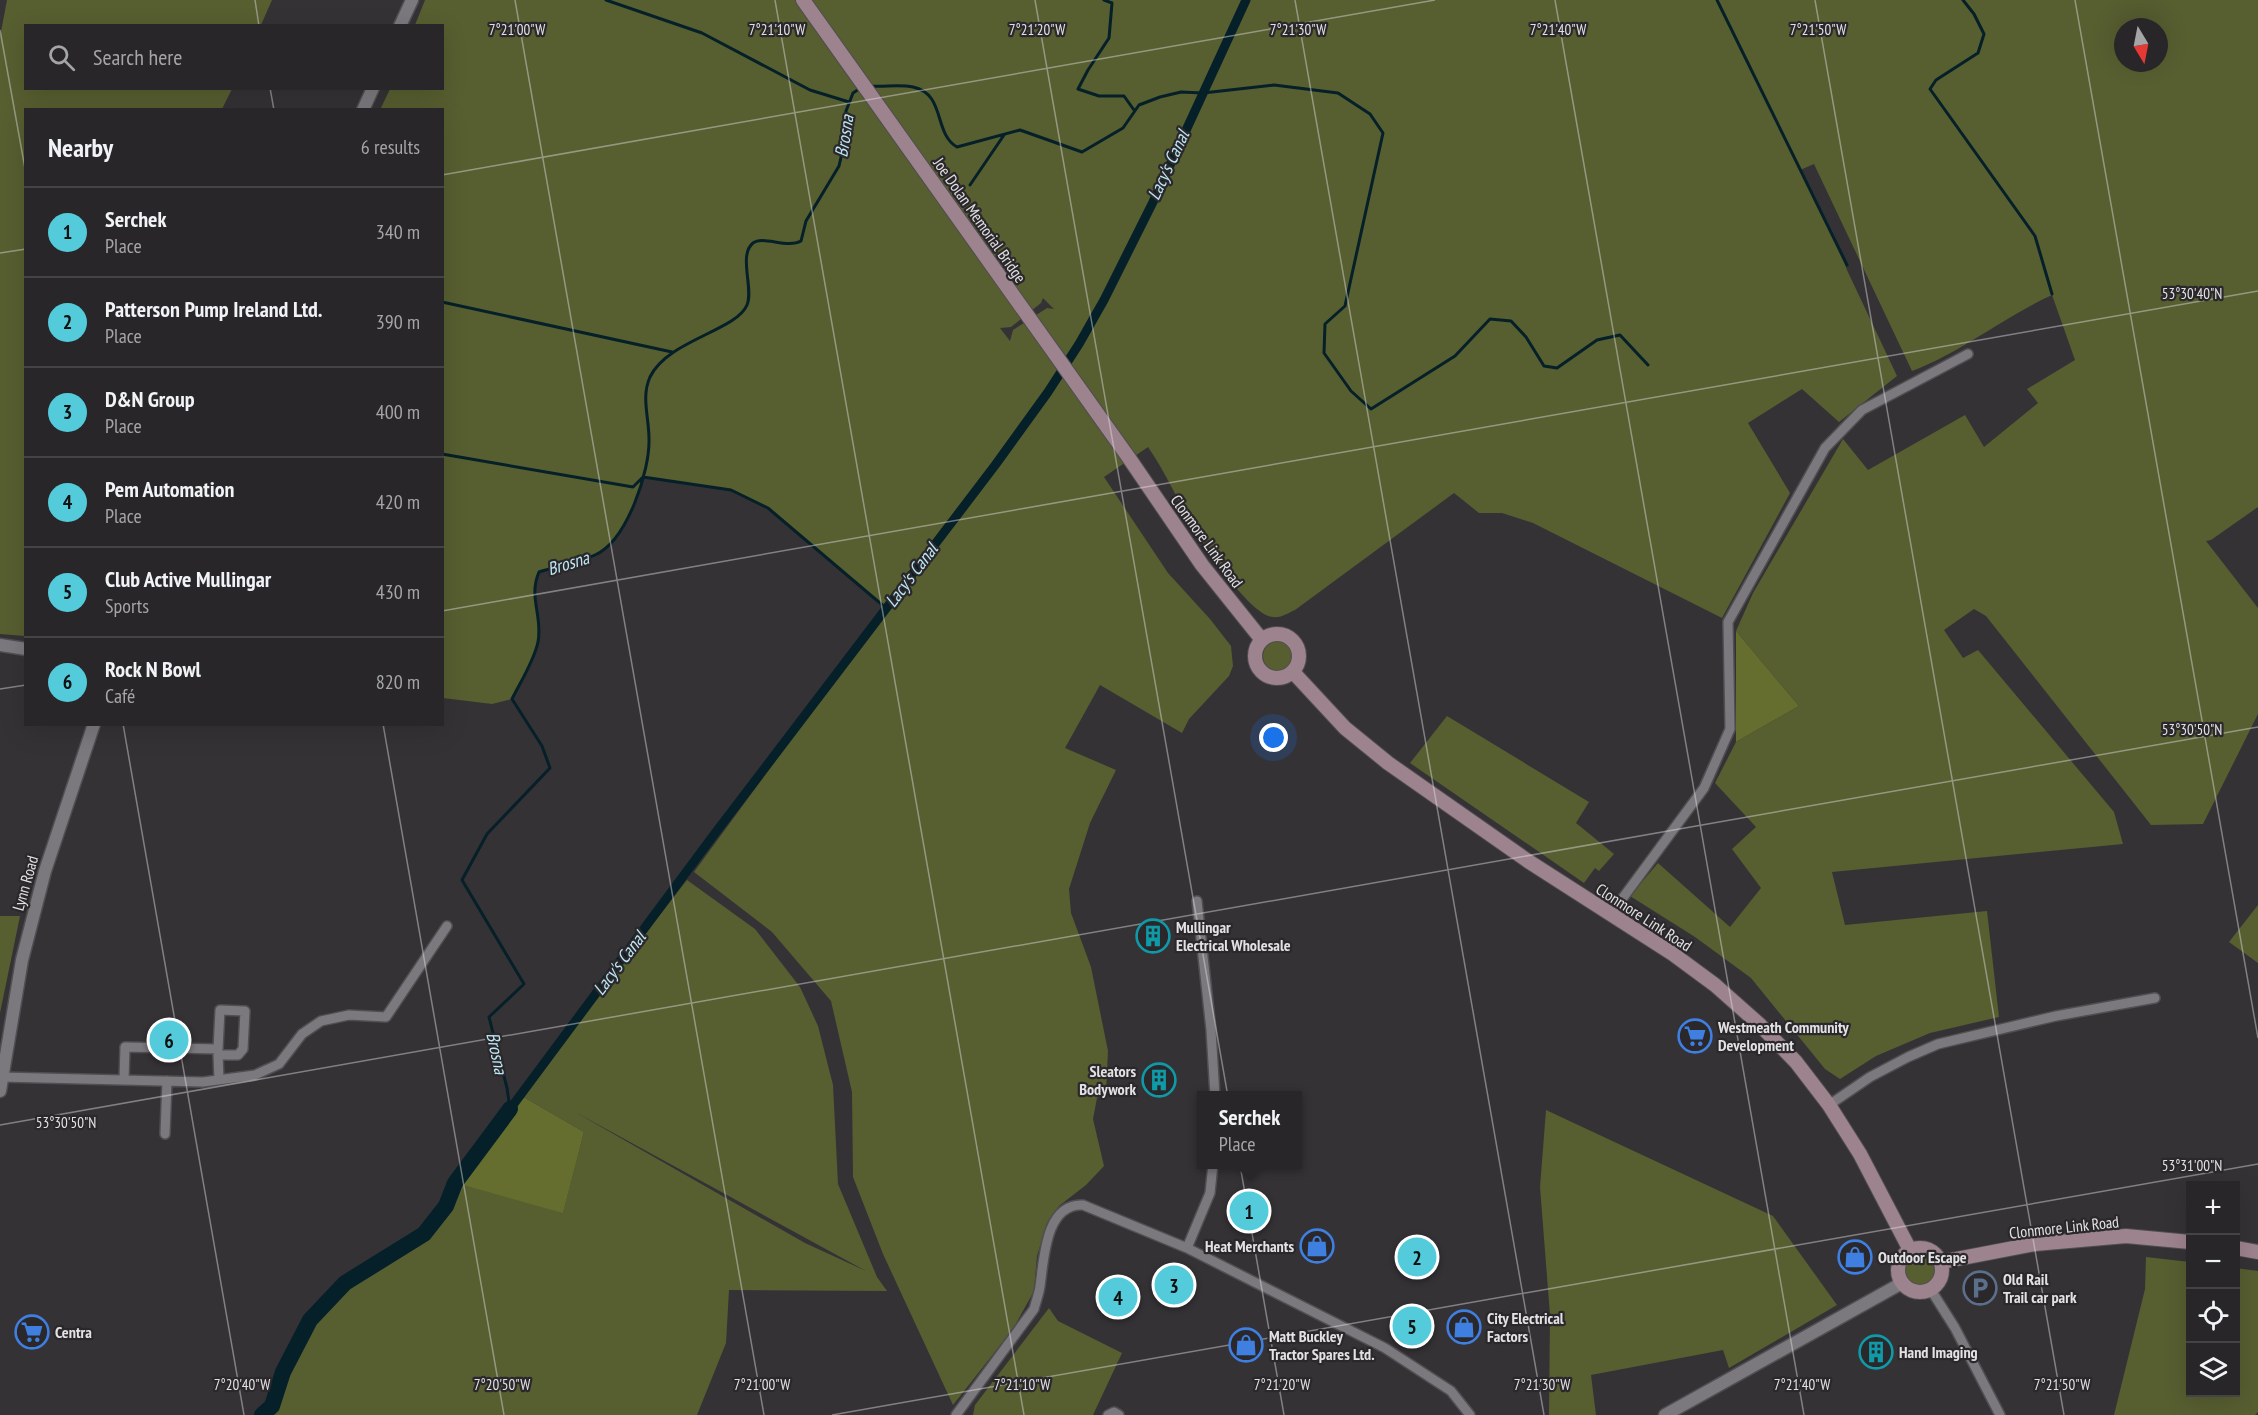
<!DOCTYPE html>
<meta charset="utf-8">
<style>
body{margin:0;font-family:"PT Sans Narrow",sans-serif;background:#302e30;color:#f1f3f6}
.controls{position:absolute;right:18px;bottom:18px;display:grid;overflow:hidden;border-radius:0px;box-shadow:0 6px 24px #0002}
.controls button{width:54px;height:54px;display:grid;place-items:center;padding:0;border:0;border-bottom:2px solid #444345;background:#282628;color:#f1f3f6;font:30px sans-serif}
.compass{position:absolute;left:2114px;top:18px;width:54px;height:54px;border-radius:50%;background:#282628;box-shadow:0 6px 24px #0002;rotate:170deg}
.you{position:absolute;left:1274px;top:738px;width:21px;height:21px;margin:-15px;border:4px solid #fff;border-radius:50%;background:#1a73e8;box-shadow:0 0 0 9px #1a73e833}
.badge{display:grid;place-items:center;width:39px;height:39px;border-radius:50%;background:#53cbdb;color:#111;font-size:20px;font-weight:700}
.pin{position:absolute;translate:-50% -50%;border:3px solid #fff;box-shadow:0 2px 6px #0006}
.popup{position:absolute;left:1197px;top:1091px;width:105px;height:78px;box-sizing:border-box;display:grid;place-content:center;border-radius:0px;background:#282628;filter:drop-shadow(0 2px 4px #0005);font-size:20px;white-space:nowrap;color:#a5a5a8}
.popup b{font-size:22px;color:#f1f3f6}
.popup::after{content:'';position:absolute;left:50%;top:100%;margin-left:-12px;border:12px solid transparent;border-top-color:#282628}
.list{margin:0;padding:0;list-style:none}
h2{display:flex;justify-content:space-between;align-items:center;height:78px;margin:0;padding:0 24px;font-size:26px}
h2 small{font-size:20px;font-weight:400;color:#a5a5a8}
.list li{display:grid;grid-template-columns:39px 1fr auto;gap:18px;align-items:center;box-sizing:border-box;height:90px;padding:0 24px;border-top:2px solid #444345}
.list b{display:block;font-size:22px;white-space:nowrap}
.list p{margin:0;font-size:20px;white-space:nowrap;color:#a5a5a8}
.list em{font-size:20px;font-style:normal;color:#a5a5a8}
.icon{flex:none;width:33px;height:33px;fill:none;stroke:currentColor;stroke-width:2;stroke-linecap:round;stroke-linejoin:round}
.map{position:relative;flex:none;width:2258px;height:1415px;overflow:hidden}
.search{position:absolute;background:#282628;box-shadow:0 6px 24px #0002;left:24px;top:24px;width:420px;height:66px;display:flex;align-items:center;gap:15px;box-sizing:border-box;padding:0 21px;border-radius:0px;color:#a5a5a8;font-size:22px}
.panel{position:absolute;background:#282628;box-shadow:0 6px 24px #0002;left:24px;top:108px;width:420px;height:618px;border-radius:0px}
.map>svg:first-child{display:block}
</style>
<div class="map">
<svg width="2258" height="1415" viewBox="0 0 2258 1415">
<rect width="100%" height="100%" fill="#353236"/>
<path fill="#575e30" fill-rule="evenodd" d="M7 0H272L261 25 26 26V88L232 89 222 109 26 110 25 636 0 634V37Z
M425 0H2258V507L2211 540 2206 541 2258 608V714L2203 824 2151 825 1986 616 1974 609 1944 630 1963 658 1978 650 2114 812 2123 844 1832 872 1845 925 1987 911 1999 1017 1930 1033 1876 1056 1840 1079 1825 1069 1751 978 1695 937 1630 896 1658 863 1730 927 1761 888 1732 849 1756 827 1715 783 1736 742 1799 706 1736 631 1753 593 1843 439 1868 470 1965 415 1984 447 2038 403 2027 389 2075 360 2052 295C2004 317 1960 353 1912 371L1814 164 1800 170 1841 253 1847 270 1897 376 1839 422 1802 389 1748 423 1790 493 1722 618 1533 523 1502 513H1479L1454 493 1295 610C1288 613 1282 618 1273 617 1253 616 1215 561 1204 544 1183 514 1169 477 1148 447L1104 477 1168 573 1210 619 1231 646 1233 666 1229 676 1189 719 1182 733 1100 685 1065 748 1116 770 1090 823 1069 889 1071 913 1091 967 1108 1051 1106 1094 1097 1098 1093 1119 1104 1166 1086 1185 1059 1206 1047 1223 1037 1256 1034 1291 1013 1329 953 1405 883 1254 853 1177 852 1092 831 1001 772 932 694 872 886 610 768 508 731 490 643 477C636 504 624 541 597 554 580 562 556 567 539 572 528 597 543 616 538 642 535 659 520 682 512 699L492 704 443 698 442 110H380L390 89 442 88V26L415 25ZM2123 27H2159V63H2123ZM1043 298 1054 309 1047 308 1013 330 1010 341 1000 328 1011 327 1041 303Z
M1263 656a15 15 0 1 1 30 0a15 15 0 1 1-30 0Z
M1447 716 1589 802 1576 823 1614 854 1599 871 1595 868 1584 883 1410 763Z
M687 880 755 929 800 987 818 1026 833 1085 838 1184 877 1277 887 1291 729 1290 726 1343 697 1415H262L272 1406 283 1372 310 1320 345 1283 424 1234 446 1206 455 1183 563 1212 584 1132 520 1095ZM575 1112 866 1271 805 1243Z
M2258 905V963L2229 942Z
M0 916H20L0 1013Z
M1546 1110 1773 1216 1837 1305 1729 1368 1723 1350 1591 1375 1596 1415H1549L1550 1315 1540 1187Z
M1903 1270a17 17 0 1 1 34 0a17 17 0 1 1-34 0Z
M2146 1257 2190 1262V1392H2236V1268L2258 1271V1412L2255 1415H2114L2145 1289Z
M1049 1308 1058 1321 1122 1353 1093 1415H973L975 1405Z"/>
<path fill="#656e2e" d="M1736 631 1799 706 1736 742Z
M520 1095 584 1132 563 1213 455 1183Z"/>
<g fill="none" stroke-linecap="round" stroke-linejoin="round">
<path stroke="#052028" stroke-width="3" d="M606 0 702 33 810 90 849 102
M1104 0 1112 3 1109 38 1088 70 1078 89 1099 96H1124L1134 110
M1717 0 1847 265
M1963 0 1974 14 1984 34 1978 53 1936 80 1930 89 2035 236 2052 294
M871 86C885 87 900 84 913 87 946 94 933 133 957 147L1020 130 1082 152 1123 128 1139 105 1160 97 1181 92 1203 93 1274 85 1338 93 1370 114 1383 133 1345 306 1325 324 1324 353 1351 391 1371 409 1455 356 1490 319 1511 321 1526 337 1544 366 1557 368 1597 340 1620 335 1648 365
M970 185 1004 135
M442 302 672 352
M442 454 633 487 643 477 731 490 768 508 887 609
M510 1109 507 1088 489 1017 524 984 462 880 487 834 550 768 542 746 512 699C521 681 534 661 538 642 543 616 528 597 539 572 557 566 578 563 595 555 627 541 650 471 649 439 649 417 641 397 650 377 668 340 736 331 747 305 754 289 738 255 753 243 763 235 787 249 801 241L806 221 839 166 842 153 846 111 853 93 862 87"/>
<path stroke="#052028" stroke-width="9" d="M510 1109 713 836 996 464 1048 392 1079 344 1104 300 1153 202 1246 0"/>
<path stroke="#052028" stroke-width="16" d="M262 1415 272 1406 283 1372 310 1320 345 1283 424 1234 446 1206 455 1183 510 1109"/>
<defs>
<path id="minor" d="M1197 901 1211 1030 1215 1096
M1611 914 1704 788 1730 729 1728 622 1825 448 1862 410 1968 354
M1 1077 203 1082 255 1075 279 1064 302 1034 321 1021 349 1015 386 1017 447 926
M124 1080 125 1047 218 1049 220 1010 245 1011 243 1049 238 1055H218L219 1080
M1829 1105 1870 1077 1908 1057 1938 1044 2056 1016 2155 998
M165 1134 167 1081
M1187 1248 1210 1193 1213 1164
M1931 1290 1955 1328 2000 1415
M956 1415 1034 1309C1036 1301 1039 1294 1040 1286 1044 1260 1045 1203 1083 1205L1187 1248 1385 1348 1451 1391 1470 1415
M1108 1415 1114 1412 1119 1415"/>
<path id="tertiary" d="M400 26 412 0
M363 110 373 88
M0 645 26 649
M0 1091 22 960 45 871 94 724
M1665 1415 1902 1283"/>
<path id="secondary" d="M803 0 1129 458 1202 565 1262 640
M1255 656a22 22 0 1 1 44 0a22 22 0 1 1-44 0Z
M1293 672 1345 728 1388 763 1528 861 1673 954 1715 985 1759 1024 1796 1062 1829 1105 1860 1154 1910 1250
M1898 1270a22 22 0 1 1 44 0a22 22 0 1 1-44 0Z
M2236 1248 2258 1252
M1941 1262 2035 1244 2126 1236 2190 1242"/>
</defs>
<use href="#minor" stroke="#504e51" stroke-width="12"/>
<use href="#tertiary" stroke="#504e51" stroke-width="15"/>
<use href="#secondary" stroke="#504e51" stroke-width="16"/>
<use href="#minor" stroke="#7c797e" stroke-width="9"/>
<use href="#tertiary" stroke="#7c797e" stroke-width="12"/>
<use href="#secondary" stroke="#9d838e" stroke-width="14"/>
</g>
<path fill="none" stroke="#e3e1e3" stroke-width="1.5" stroke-opacity="0.45" d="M255 0 259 26M515 0 764 1415M775 0 1024 1415M1035 0 1284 1415M1295 0 1544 1415M1555 0 1804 1415M1815 0 2064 1415M2075 0 2258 1038M0 30 26 174M270 88 274 110M442 175 1435 0M0 253 26 249M442 611 2258 291M0 689 26 685M123 724 244 1415M383 724 504 1415M0 1125 2258 727M832 1415 2258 1164"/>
<defs>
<symbol id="building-ring" viewBox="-11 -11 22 22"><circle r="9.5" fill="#2b282c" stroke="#0f9aa8" stroke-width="1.5"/><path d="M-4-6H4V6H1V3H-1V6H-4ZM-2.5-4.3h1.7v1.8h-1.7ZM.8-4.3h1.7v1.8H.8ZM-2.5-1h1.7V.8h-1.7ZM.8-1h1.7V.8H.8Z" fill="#0f9aa8"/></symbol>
<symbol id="supermarket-ring" viewBox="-11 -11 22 22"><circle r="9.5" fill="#2b282c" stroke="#3f7fe0" stroke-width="1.5"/><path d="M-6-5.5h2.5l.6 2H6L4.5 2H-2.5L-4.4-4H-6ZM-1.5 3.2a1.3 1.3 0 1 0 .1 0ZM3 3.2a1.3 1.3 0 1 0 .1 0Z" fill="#3f7fe0"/></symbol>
<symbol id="shop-ring" viewBox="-11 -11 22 22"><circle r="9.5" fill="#2b282c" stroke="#3f7fe0" stroke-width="1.5"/><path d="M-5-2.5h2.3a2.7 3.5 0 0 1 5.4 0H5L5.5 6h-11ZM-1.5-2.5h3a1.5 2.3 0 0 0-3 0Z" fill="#3f7fe0"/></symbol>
<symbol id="parking-ring" viewBox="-11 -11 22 22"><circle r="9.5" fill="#2b282c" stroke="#5c6f8a" stroke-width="1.5"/><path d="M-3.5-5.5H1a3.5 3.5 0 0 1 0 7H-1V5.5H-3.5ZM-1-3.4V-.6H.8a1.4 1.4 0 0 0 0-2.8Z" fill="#5c6f8a"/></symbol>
</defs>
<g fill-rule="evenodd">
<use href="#building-ring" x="1134" y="917" width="38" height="38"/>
<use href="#supermarket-ring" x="1676" y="1017" width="38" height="38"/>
<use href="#building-ring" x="1140" y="1061" width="38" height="38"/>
<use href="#shop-ring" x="1298" y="1227" width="38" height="38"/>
<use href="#shop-ring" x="1836" y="1238" width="38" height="38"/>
<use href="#parking-ring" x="1961" y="1269" width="38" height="38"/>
<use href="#shop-ring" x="1445" y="1308" width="38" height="38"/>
<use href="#supermarket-ring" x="13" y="1313" width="38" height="38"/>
<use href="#shop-ring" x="1227" y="1326" width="38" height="38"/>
<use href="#building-ring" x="1857" y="1333" width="38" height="38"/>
</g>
<g text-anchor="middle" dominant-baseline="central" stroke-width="4.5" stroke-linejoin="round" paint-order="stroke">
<g font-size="16" fill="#e3e1e3" stroke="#2b282c">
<text transform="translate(980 220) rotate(55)">Joe Dolan Memorial Bridge</text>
<text transform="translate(1207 541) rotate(54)">Clonmore Link Road</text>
<text transform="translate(25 883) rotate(-74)">Lynn Road</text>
<text transform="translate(1644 917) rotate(33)">Clonmore Link Road</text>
<text transform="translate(2064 1227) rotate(-6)">Clonmore Link Road</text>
</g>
<g font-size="16" font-weight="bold" fill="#e3e1e3" stroke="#2b282c" text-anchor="start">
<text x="1176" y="927">Mullingar<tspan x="1176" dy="18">Electrical Wholesale</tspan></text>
<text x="1718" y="1027">Westmeath Community<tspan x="1718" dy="18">Development</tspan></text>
<text x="1136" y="1071" text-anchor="end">Sleators<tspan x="1136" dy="18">Bodywork</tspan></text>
<text x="1294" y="1246" text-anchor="end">Heat Merchants</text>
<text x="1878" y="1257">Outdoor Escape</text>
<text x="2003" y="1279">Old Rail<tspan x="2003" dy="18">Trail car park</tspan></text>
<text x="1487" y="1318">City Electrical<tspan x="1487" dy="18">Factors</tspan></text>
<text x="55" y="1332">Centra</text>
<text x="1269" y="1336">Matt Buckley<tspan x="1269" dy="18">Tractor Spares Ltd.</tspan></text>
<text x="1899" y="1352">Hand Imaging</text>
</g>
<g font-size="18" font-style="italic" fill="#bde7f5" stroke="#2b282c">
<text transform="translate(844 136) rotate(-81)">Brosna</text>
<text transform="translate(1168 165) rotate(-65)">Lacy's Canal</text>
<text transform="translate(568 563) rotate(-17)">Brosna</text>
<text transform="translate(911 575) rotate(-53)">Lacy's Canal</text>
<text transform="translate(619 963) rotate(-53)">Lacy's Canal</text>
<text transform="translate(497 1053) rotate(78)">Brosna</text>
</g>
</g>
<g font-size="15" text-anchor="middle" fill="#e3e1e3" stroke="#2b282c" stroke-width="4.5" stroke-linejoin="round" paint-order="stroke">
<text x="517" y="35">7°21'00"W</text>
<text x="777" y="35">7°21'10"W</text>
<text x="1037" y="35">7°21'20"W</text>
<text x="1558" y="35">7°21'40"W</text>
<text x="1818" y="35">7°21'50"W</text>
<text x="1298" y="35">7°21'30"W</text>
<text x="2192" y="299">53°30'40"N</text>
<text x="2192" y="735">53°30'50"N</text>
<text x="66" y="1128">53°30'50"N</text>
<text x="2192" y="1171">53°31'00"N</text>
<text x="242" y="1390">7°20'40"W</text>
<text x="502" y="1390">7°20'50"W</text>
<text x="762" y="1390">7°21'00"W</text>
<text x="1022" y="1390">7°21'10"W</text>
<text x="1282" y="1390">7°21'20"W</text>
<text x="1542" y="1390">7°21'30"W</text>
<text x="1802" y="1390">7°21'40"W</text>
<text x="2062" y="1390">7°21'50"W</text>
</g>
</svg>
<div class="controls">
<button>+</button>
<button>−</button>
<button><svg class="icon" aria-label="locate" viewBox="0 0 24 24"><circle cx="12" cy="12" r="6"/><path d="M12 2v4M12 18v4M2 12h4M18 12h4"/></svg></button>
<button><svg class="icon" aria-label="layers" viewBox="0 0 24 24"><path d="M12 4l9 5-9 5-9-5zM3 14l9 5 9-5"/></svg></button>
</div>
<svg class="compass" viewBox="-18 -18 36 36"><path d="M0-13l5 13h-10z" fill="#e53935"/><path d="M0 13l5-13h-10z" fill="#a5a5a8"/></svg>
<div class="you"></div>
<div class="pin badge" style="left:1249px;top:1211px">1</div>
<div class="popup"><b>Serchek</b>Place</div>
<div class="pin badge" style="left:1417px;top:1257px">2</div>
<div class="pin badge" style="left:1174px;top:1285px">3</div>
<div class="pin badge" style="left:1118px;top:1297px">4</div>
<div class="pin badge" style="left:1412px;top:1326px">5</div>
<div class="pin badge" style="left:169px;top:1040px">6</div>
<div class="search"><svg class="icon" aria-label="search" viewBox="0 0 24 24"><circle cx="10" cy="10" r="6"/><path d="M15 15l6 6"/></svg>Search here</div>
<section class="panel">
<h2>Nearby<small>6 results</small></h2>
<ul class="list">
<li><span class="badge">1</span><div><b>Serchek</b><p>Place</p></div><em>340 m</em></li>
<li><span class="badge">2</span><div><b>Patterson Pump Ireland Ltd.</b><p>Place</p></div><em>390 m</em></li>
<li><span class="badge">3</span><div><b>D&amp;N Group</b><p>Place</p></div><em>400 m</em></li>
<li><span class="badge">4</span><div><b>Pem Automation</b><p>Place</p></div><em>420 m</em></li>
<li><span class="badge">5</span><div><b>Club Active Mullingar</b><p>Sports</p></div><em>430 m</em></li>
<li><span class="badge">6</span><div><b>Rock N Bowl</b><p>Café</p></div><em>820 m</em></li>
</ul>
</section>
</div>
